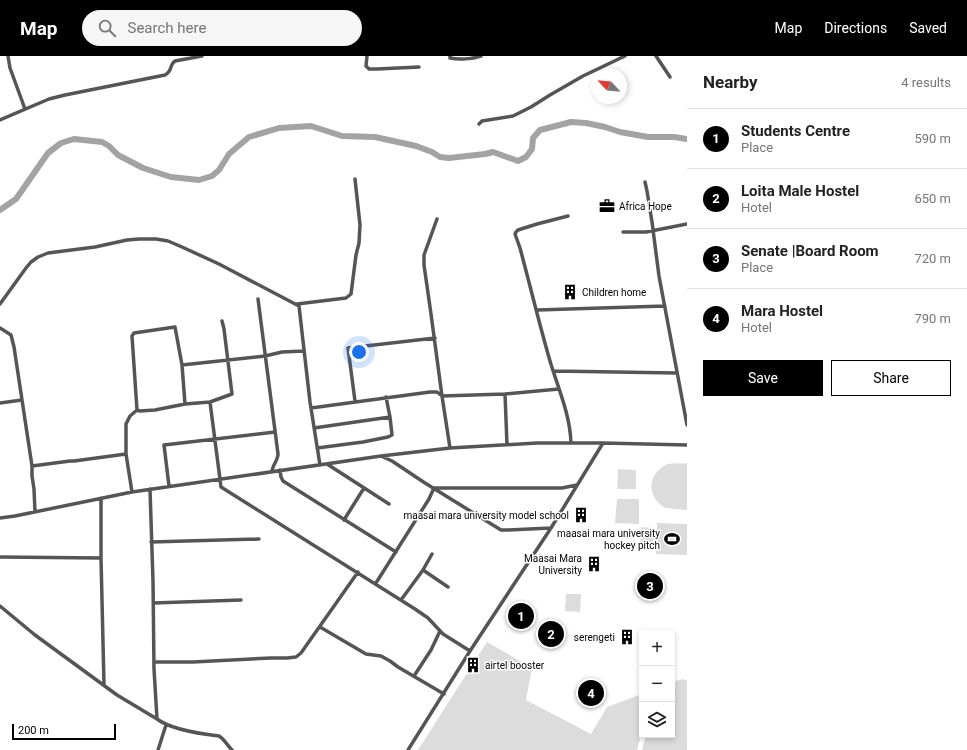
<!DOCTYPE html>
<meta charset="utf-8">
<style>
body{margin:0;font-family:Roboto,sans-serif;background:#f6f6f6;color:#222}
.controls{position:absolute;right:12px;bottom:12px;display:grid;overflow:hidden;border-radius:0px;box-shadow:0 2px 6px #0003}
.controls button{width:36px;height:36px;display:grid;place-items:center;padding:0;border:0;border-bottom:1px solid #e0e0e0;background:#fff;color:#222;font:20px sans-serif}
.compass{position:absolute;left:591px;top:12px;width:36px;height:36px;border-radius:50%;background:#fff;box-shadow:0 2px 6px #0003;rotate:296deg}
.scale{position:absolute;left:12px;bottom:10px;width:104px;box-sizing:border-box;padding-left:4px;border:2px solid #000;border-top:0;font-size:11px;line-height:14px;white-space:nowrap;color:#000;-webkit-text-stroke:3px #fff;paint-order:stroke}
.you{position:absolute;left:359px;top:296px;width:14px;height:14px;margin:-10px;border:3px solid #fff;border-radius:50%;background:#1a73e8;box-shadow:0 0 0 6px #1a73e833}
.badge{display:grid;place-items:center;width:26px;height:26px;border-radius:50%;background:#000;color:#fff;font-size:13px;font-weight:700}
.pin{position:absolute;translate:-50% -50%;border:2px solid #fff;box-shadow:0 1px 4px #0006}
.list{margin:0;padding:0;list-style:none}
h2{display:flex;justify-content:space-between;align-items:center;height:52px;margin:0;padding:0 16px;font-size:17px}
h2 small{font-size:13px;font-weight:400;color:#767676}
.list li{display:grid;grid-template-columns:26px 1fr auto;gap:12px;align-items:center;box-sizing:border-box;height:60px;padding:0 16px;border-top:1px solid #e0e0e0}
.list b{display:block;font-size:15px;white-space:nowrap}
.list p{margin:0;font-size:13px;white-space:nowrap;color:#767676}
.list em{font-size:13px;font-style:normal;color:#767676}
.actions{display:flex;gap:8px;padding:12px 16px}
.actions a{flex:1;padding:9px 0;border:1px solid #000;border-radius:0px;text-align:center;font-size:14px;color:#000}
.actions .main{background:#000;color:#fff}
.icon{flex:none;width:22px;height:22px;fill:none;stroke:currentColor;stroke-width:2;stroke-linecap:round;stroke-linejoin:round}
.map{position:relative;flex:none;width:687px;height:694px;overflow:hidden}
header{display:flex;align-items:center;gap:24px;box-sizing:border-box;height:56px;padding:0 20px;background:#000;color:#fff}
header strong{font-size:19px}
nav{display:flex;gap:22px;margin-inline-start:auto;font-size:14px}
.search{width:280px;height:36px;background:#f6f6f6;display:flex;align-items:center;gap:10px;box-sizing:border-box;padding:0 14px;border-radius:22px;color:#767676;font-size:15px}
main{display:flex}
aside{flex:1;background:#fff}
.map>svg:first-child{display:block}
</style>
<header>
<strong>Map</strong>
<div class="search"><svg class="icon" aria-label="search" viewBox="0 0 24 24"><circle cx="10" cy="10" r="6"/><path d="M15 15l6 6"/></svg>Search here</div>
<nav><a>Map</a><a>Directions</a><a>Saved</a></nav>
</header>
<main>
<div class="map">
<svg width="687" height="694" viewBox="0 0 687 694">
<rect width="100%" height="100%" fill="#fff"/>
<path fill="#dcdcdc" d="M687 407V454L666 452C650 445 646 424 660 413 662 411 665 409 668 408 674 407 681 408 687 407Z
M618 413 636 414V433H617Z
M617 443H639V468L615 467Z
M657 467 687 468V499L656 498Z
M641 471 654 472 653 494H640Z
M566 538H581L580 556 565 555Z
M487 586 532 612 526 644 591 678 607 651 642 638V675L637 694H418Z
M683 623 687 625V694H642L646 679H672V626Z"/>
<g fill="none" stroke-linecap="round" stroke-linejoin="round">
<path stroke="#a3a3a3" stroke-width="6" d="M0 154 16 143 48 97 61 87 74 83 102 86 109 90 118 99 143 112 171 121 199 124 212 120 219 114 229 98 249 81 279 72 311 70 342 80 375 81 416 90 432 96 440 101 449 102 485 98 493 96 518 105 526 101 532 93 533 82 540 74 571 66 586 67 605 71 620 76 648 81H674L687 83"/>
<path stroke="#555" stroke-width="3.5" d="M8 0 10 12 25 53
M367 0 366 10 369 13H377L419 11
M450 0V2C459 4 472 3 481 0
M656 0 670 21
M0 64 49 43 65 39 165 19C173 15 169 9 175 5L202 0
M479 68 482 65 513 60 531 51 550 39 583 20 625 0
M645 126 647 135 652 166 659 220 687 369
M568 160 537 168 518 174 516 176 515 178 520 192C530 229 539 267 550 305 558 332 570 358 571 387
M437 163 424 199V209L431 258 442 340 450 392
M623 176H646L687 168
M258 243 278 398C278 405 272 409 272 416
M0 248 26 212 31 206 38 201 48 197 95 191 127 184 139 183H156L168 185 182 191 219 208 299 250 310 346 320 409
M297 248 346 242 351 238 356 199 359 187 360 169 355 123
M537 254 665 250
M0 272 11 279 14 291 32 410V420L34 433 35 456
M182 309 265 300 282 296 304 295
M553 315 677 317
M505 338 507 389
M355 345 348 292 435 282
M210 346 221 431 415 553 428 562 443 578 470 595
M0 347 22 344
M311 352 430 336H437L442 340 505 338 559 333
M137 354 132 280 134 277 175 271 182 309 185 348
M314 372 390 361
M317 392 363 386 388 381 392 379 390 361 386 341
M381 400 392 405 425 427 501 474H508L551 472
M327 408 389 448
M32 410 70 405H74L126 398
M280 414 281 421 283 425 396 496
M169 430 164 389 275 376
M150 433 153 525 154 613 157 663C170 673 202 678 219 680 224 683 228 690 232 694
M132 436 126 398V368L130 360 137 354 140 355 155 354 185 348 210 346 232 338 224 273 222 265
M101 442V502L104 629
M0 462 15 460 132 436 381 400 450 392 537 387H603
M344 464 364 432
M151 486 259 483
M0 501 101 502
M423 514 448 531
M376 527 429 443 434 432H562L577 429
M401 544 423 514 432 498
M153 547 241 544
M0 550 35 579 117 639 157 663
M320 571 366 598 381 600 390 605 398 611 444 638
M154 606H193L271 602H287L296 601 301 597 358 516
M414 620 431 594 440 575
M158 694 166 669
M408 694 470 595 551 472 603 387 687 389"/>
</g>
<defs>
<symbol id="office-bare" viewBox="-9 -9 18 18"><path d="M-6-3h4V-5.5h4V-3h4V5H-6ZM-1-4.5V-3h2v-1.5ZM-6 0V1H6V0Z" fill="#000" stroke="#fff" stroke-width="2.5" paint-order="stroke"/></symbol>
<symbol id="building-bare" viewBox="-9 -9 18 18"><path d="M-4-6H4V6H1V3H-1V6H-4ZM-2.5-4.3h1.7v1.8h-1.7ZM.8-4.3h1.7v1.8H.8ZM-2.5-1h1.7V.8h-1.7ZM.8-1h1.7V.8H.8Z" fill="#000" stroke="#fff" stroke-width="2.5" paint-order="stroke"/></symbol>
<symbol id="stadium-bare" viewBox="-9 -9 18 18"><path d="M0-5a6.5 5 0 1 0 0 10a6.5 5 0 1 0 0-10ZM-3.5-1.8h7v3.6h-7Z" fill="#000" stroke="#fff" stroke-width="2.5" paint-order="stroke"/></symbol>
</defs>
<g fill-rule="evenodd">
<use href="#office-bare" x="596" y="139" width="22" height="22"/>
<use href="#building-bare" x="559" y="225" width="22" height="22"/>
<use href="#building-bare" x="570" y="448" width="22" height="22"/>
<use href="#stadium-bare" x="661" y="472" width="22" height="22"/>
<use href="#building-bare" x="583" y="497" width="22" height="22"/>
<use href="#building-bare" x="616" y="570" width="22" height="22"/>
<use href="#building-bare" x="462" y="598" width="22" height="22"/>
</g>
<g text-anchor="middle" dominant-baseline="central" stroke-width="3" stroke-linejoin="round" paint-order="stroke">
<g font-size="10" fill="#000" stroke="#fff" text-anchor="end">
<text x="619" y="150" text-anchor="start">Africa Hope</text>
<text x="582" y="236" text-anchor="start">Children home</text>
<text x="569" y="459">maasai mara university model school</text>
<text x="660" y="477">maasai mara university<tspan x="660" dy="12">hockey pitch</tspan></text>
<text x="582" y="502">Maasai Mara<tspan x="582" dy="12">University</tspan></text>
<text x="615" y="581">serengeti</text>
<text x="485" y="609" text-anchor="start">airtel booster</text>
</g>
</g>
</svg>
<div class="controls">
<button>+</button>
<button>−</button>
<button><svg class="icon" aria-label="layers" viewBox="0 0 24 24"><path d="M12 4l9 5-9 5-9-5zM3 14l9 5 9-5"/></svg></button>
</div>
<svg class="compass" viewBox="-18 -18 36 36"><path d="M0-13l5 13h-10z" fill="#e53935"/><path d="M0 13l5-13h-10z" fill="#767676"/></svg>
<div class="scale">200 m</div>
<div class="you"></div>
<div class="pin badge" style="left:521px;top:560px">1</div>
<div class="pin badge" style="left:551px;top:578px">2</div>
<div class="pin badge" style="left:650px;top:530px">3</div>
<div class="pin badge" style="left:591px;top:637px">4</div>
</div>
<aside>
<h2>Nearby<small>4 results</small></h2>
<ul class="list">
<li><span class="badge">1</span><div><b>Students Centre</b><p>Place</p></div><em>590 m</em></li>
<li><span class="badge">2</span><div><b>Loita Male Hostel</b><p>Hotel</p></div><em>650 m</em></li>
<li><span class="badge">3</span><div><b>Senate |Board Room</b><p>Place</p></div><em>720 m</em></li>
<li><span class="badge">4</span><div><b>Mara Hostel</b><p>Hotel</p></div><em>790 m</em></li>
</ul>
<div class="actions"><a class="main">Save</a><a>Share</a></div>
</aside>
</main>
